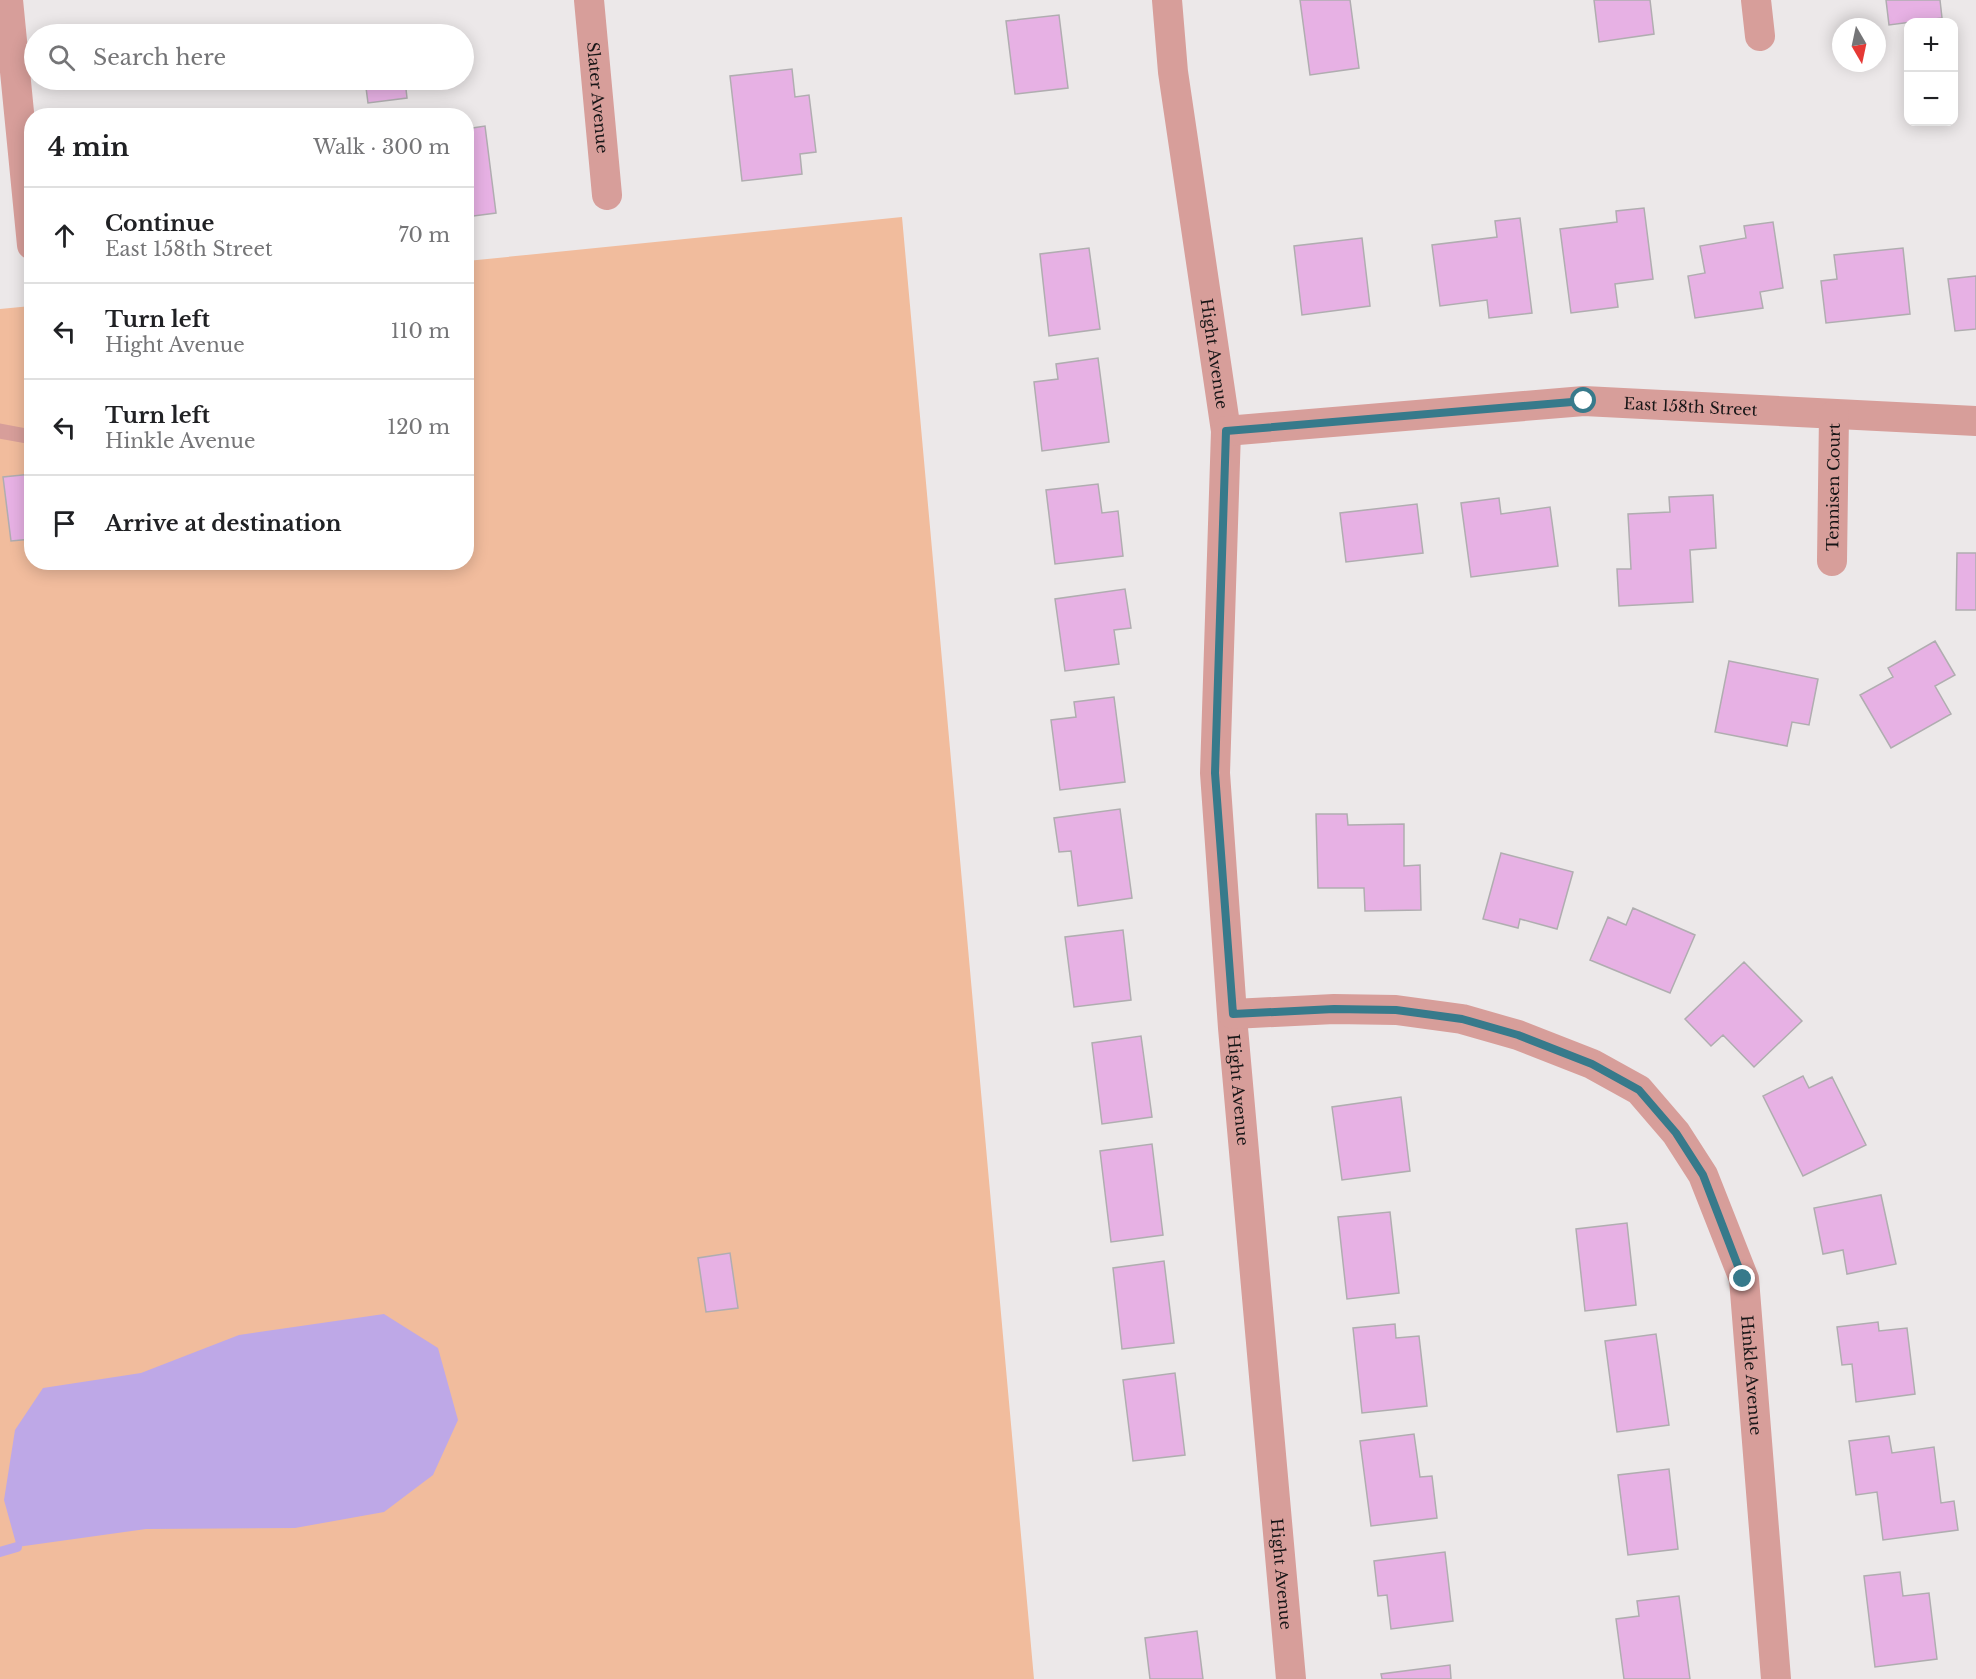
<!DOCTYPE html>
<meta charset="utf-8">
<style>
body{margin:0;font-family:"Libre Baskerville",serif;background:#f6f6f6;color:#202124}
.controls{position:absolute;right:18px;top:18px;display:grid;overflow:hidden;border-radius:12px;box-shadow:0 3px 15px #0003}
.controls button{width:54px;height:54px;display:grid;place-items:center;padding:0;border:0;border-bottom:2px solid #e0e0e0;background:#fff;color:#202124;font:30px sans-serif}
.compass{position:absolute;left:1832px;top:18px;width:54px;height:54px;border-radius:50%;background:#fff;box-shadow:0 3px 15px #0003;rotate:171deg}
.stop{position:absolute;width:18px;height:18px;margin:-14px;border:4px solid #377a8b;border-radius:50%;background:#fff}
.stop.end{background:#377a8b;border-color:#fff;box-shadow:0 2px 6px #0008}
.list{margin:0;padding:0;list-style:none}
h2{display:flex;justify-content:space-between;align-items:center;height:78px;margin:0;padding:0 24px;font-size:26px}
h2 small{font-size:20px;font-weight:400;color:#757577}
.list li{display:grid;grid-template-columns:39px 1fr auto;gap:18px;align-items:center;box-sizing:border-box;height:96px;padding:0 24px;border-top:2px solid #e0e0e0}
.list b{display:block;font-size:22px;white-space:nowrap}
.list p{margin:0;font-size:20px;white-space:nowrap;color:#757577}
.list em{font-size:20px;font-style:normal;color:#757577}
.icon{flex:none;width:33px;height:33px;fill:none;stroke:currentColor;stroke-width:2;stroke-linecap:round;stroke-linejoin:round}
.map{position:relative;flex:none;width:1976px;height:1679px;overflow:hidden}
.search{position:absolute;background:#fff;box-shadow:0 3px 15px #0003;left:24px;top:24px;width:450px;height:66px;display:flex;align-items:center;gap:15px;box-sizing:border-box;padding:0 21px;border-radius:33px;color:#757577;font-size:22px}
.panel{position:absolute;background:#fff;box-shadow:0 3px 15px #0003;left:24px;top:108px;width:450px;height:462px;border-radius:24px}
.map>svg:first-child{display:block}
</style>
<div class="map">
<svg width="1976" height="1679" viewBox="0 0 1976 1679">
<rect width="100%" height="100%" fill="#ece8e9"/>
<path fill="#f1bc9d" d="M902 217 1034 1679H0V309L31 306 32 562H466L467 261Z"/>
<path fill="#bea8e7" d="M384 1314 438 1348 458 1420 433 1475 384 1512 295 1528 146 1529 17 1547 4 1500 15 1430 43 1388 141 1373 239 1335Z"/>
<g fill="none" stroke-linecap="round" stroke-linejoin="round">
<path stroke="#bea8e7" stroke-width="10" d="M0 1552 17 1547"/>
</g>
<path fill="#e7b1e4" stroke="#b0adb0" stroke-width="1.5" d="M1300 0H1350L1359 68 1310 75Z
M1594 0H1650L1654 34 1599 42Z
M1886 0H1940L1942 18 1889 25Z
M1059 15 1068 88 1015 94 1006 21Z
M792 69 795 97 809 95 816 152 800 154 802 174 742 181 730 76Z
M365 80H405L407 98 368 103Z
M485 126 496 213 466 217V129Z
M1644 208 1653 279 1615 284 1618 307 1571 313 1560 229 1617 222 1616 211Z
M1520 218 1532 313 1489 318 1487 300 1440 306 1432 245 1497 237 1495 221Z
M1773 222 1783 288 1760 292 1763 308 1695 318 1688 276 1705 273 1700 246 1746 238 1744 226Z
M1362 238 1370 306 1302 315 1294 246Z
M1089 248 1100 329 1049 336 1040 254Z
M1903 248 1910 314 1826 323 1821 281 1837 279 1834 255Z
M1976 276V329L1955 331 1948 279Z
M1098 358 1109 442 1042 451 1034 382 1058 379 1056 364Z
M32 474V539L11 541 3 477Z
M1098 484 1102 513 1118 511 1123 556 1055 564 1046 490Z
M1713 495 1716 548 1690 550 1693 602 1619 606 1617 569H1631L1628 514 1670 512 1669 497Z
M1499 498 1501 514 1550 507 1558 566 1471 577 1461 503Z
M1417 504 1423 553 1346 562 1340 513Z
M1957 553H1976V610H1956Z
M1125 589 1131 628 1114 630 1119 664 1065 671 1055 599Z
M1935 641 1955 675 1935 686 1951 714 1891 748 1860 695 1893 677 1888 668Z
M1729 661 1818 679 1809 725 1792 722 1787 746 1715 732Z
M1114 697 1125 782 1060 790 1051 720 1076 717 1074 702Z
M1120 809 1132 898 1078 906 1071 851 1059 852 1054 818Z
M1316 814H1347L1348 825 1404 824V866L1420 865 1421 910 1365 911 1364 888H1318Z
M1501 853 1573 872 1557 929 1520 919 1518 928 1483 919Z
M1633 908 1695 935 1670 993 1590 960 1608 917 1626 925Z
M1123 930 1131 1000 1074 1007 1065 937Z
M1744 962 1802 1021 1754 1067 1723 1035 1711 1046 1685 1019Z
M1141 1036 1152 1117 1102 1124 1092 1043Z
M1803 1076 1809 1088 1832 1077 1866 1145 1803 1176 1763 1096Z
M1401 1097 1410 1171 1342 1180 1332 1107Z
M1152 1144 1163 1235 1111 1242 1100 1151Z
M1881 1195 1896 1264 1847 1274 1843 1250 1823 1254 1814 1208Z
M1390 1212 1399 1293 1347 1299 1338 1217Z
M1627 1223 1636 1305 1585 1311 1576 1229Z
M730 1253 738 1308 706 1312 698 1258Z
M1164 1261 1174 1343 1122 1349 1113 1268Z
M1878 1322 1879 1331 1907 1328 1915 1394 1856 1402 1852 1364 1842 1365 1837 1327Z
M1395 1324 1396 1338 1419 1336 1427 1406 1362 1413 1353 1328Z
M1656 1334 1669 1425 1617 1432 1605 1341Z
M1175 1373 1185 1455 1133 1461 1123 1380Z
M1414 1434 1420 1477 1432 1476 1437 1518 1371 1526 1360 1441Z
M1889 1436 1892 1453 1934 1447 1941 1503 1954 1501 1958 1530 1883 1540 1877 1492 1856 1495 1849 1441Z
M1669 1469 1678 1549 1628 1555 1618 1475Z
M1445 1552 1453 1621 1391 1629 1387 1595 1378 1596 1374 1561Z
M1900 1572 1903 1596 1929 1593 1937 1659 1875 1667 1864 1576Z
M1679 1596 1690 1679H1624L1616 1619 1639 1616 1637 1601Z
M1197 1631 1203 1679H1150L1145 1638Z
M1450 1665 1451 1679H1382L1381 1674Z"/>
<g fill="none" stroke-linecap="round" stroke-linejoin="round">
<path stroke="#d79e9a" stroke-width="15" d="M0 431 32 437"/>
<g stroke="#d79e9a" stroke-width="30">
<path d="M8 0 32 245"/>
<path id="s1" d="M589 0 607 195"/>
<path id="s2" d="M1167 0 1173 72 1226 431 1215 773 1233 1028 1291 1679"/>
<path d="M1756 0 1760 36"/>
<path id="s3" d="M1226 431 1584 401 1976 421"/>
<path id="s4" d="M1832 561 1834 415"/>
<path id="s5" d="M1233 1014 1334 1009 1396 1010 1462 1019 1518 1035 1592 1064 1639 1090 1676 1133 1703 1175 1744 1279 1776 1679"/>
</g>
</g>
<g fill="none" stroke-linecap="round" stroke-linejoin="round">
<path stroke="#377a8b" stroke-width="8" d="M1584 401 1226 431 1215 773 1233 1014 1334 1009 1396 1010 1462 1019 1518 1035 1592 1064 1639 1090 1676 1133 1703 1175 1743 1279"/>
</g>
<g text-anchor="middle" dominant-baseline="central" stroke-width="4.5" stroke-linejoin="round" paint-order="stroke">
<g font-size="16" fill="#181617" stroke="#fff">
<text stroke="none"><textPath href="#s1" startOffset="98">Slater Avenue</textPath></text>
<text stroke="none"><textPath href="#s2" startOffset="357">Hight Avenue</textPath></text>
<text stroke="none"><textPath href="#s3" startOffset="466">East 158th Street</textPath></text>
<text stroke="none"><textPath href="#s4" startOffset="74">Tennisen Court</textPath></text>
<text stroke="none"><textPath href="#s2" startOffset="1095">Hight Avenue</textPath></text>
<text stroke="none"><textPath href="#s5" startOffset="736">Hinkle Avenue</textPath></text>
<text stroke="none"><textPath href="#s2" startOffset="1581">Hight Avenue</textPath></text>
</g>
</g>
</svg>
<div class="controls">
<button>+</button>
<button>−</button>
</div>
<svg class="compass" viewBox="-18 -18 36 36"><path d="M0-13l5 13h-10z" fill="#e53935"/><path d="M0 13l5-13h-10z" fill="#757577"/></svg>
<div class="stop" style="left:1584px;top:401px"></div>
<div class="stop end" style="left:1743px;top:1279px"></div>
<div class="search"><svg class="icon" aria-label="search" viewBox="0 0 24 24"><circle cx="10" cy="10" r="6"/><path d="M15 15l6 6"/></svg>Search here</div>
<section class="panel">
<h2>4 min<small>Walk · 300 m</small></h2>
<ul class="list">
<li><svg class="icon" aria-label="ahead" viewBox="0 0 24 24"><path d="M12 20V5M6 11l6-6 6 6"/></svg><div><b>Continue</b><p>East 158th Street</p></div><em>70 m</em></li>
<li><svg class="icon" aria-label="left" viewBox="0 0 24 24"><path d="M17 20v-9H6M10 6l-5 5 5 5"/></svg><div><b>Turn left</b><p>Hight Avenue</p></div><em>110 m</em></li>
<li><svg class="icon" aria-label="left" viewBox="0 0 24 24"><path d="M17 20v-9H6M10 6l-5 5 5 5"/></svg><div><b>Turn left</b><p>Hinkle Avenue</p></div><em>120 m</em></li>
<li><svg class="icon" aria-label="arrive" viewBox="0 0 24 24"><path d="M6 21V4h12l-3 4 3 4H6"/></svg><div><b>Arrive at destination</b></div></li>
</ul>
</section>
</div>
